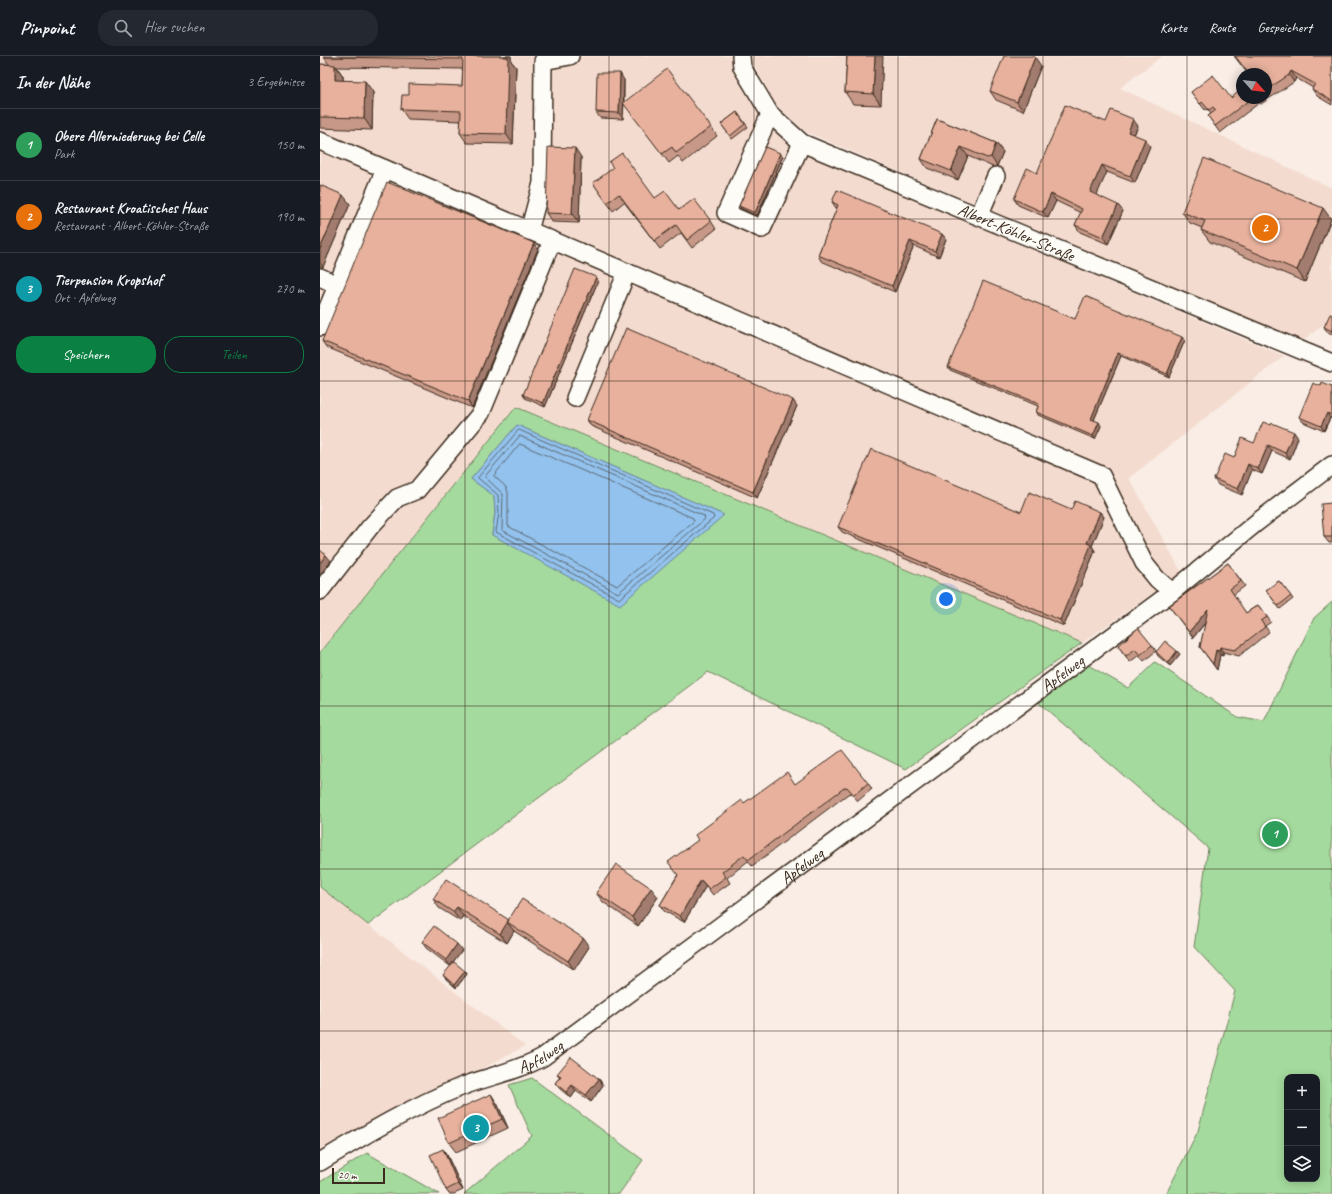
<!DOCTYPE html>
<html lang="de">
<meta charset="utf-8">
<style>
body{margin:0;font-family:Caveat,sans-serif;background:#242831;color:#f1f3f6}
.controls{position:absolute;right:12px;bottom:12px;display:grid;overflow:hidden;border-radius:8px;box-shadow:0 2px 10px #0003}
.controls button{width:36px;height:36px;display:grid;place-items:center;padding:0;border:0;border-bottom:1px solid #363941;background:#171b24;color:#f1f3f6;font:20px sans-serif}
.compass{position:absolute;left:916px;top:12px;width:36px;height:36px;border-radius:50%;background:#171b24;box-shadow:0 2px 10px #0003;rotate:117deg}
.scale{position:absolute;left:12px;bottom:10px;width:53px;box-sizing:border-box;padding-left:4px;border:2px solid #3b2a1e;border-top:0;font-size:11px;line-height:14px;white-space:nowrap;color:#3b2a1e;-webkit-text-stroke:3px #fdfcf7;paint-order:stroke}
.you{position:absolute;left:626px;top:543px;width:14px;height:14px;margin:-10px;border:3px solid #fff;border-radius:50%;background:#1a73e8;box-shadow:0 0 0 6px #1a73e833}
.badge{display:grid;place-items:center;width:26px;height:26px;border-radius:50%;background:#0b8043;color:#fff;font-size:13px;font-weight:700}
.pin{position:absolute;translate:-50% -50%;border:2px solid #fff;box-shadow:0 1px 4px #0006}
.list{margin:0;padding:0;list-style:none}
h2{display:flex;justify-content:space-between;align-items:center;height:52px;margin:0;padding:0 16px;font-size:17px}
h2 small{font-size:13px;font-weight:400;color:#9ea1a6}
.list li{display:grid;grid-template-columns:26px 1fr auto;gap:12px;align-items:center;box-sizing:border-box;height:72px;padding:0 16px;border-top:1px solid #363941}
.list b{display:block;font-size:15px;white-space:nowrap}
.list p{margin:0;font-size:13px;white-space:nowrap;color:#9ea1a6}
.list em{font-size:13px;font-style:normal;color:#9ea1a6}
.actions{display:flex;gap:8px;padding:12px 16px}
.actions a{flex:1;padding:9px 0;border:1px solid #0b8043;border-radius:16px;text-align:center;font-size:14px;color:#0b8043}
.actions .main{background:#0b8043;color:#fff}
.icon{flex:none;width:22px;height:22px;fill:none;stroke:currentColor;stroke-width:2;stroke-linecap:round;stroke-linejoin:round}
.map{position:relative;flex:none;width:1012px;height:1138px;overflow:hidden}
header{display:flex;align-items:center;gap:24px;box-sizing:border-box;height:56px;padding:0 20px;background:#171b24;border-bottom:1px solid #363941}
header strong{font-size:19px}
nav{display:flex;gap:22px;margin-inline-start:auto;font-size:14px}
.search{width:280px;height:36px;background:#242831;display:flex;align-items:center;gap:10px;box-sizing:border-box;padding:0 14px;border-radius:16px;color:#9ea1a6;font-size:15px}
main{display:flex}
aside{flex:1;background:#171b24}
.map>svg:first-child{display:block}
</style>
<header>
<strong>Pinpoint</strong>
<div class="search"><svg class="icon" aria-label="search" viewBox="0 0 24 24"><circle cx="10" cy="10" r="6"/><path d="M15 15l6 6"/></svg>Hier suchen</div>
<nav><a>Karte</a><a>Route</a><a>Gespeichert</a></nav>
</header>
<main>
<aside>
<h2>In der Nähe<small>3 Ergebnisse</small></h2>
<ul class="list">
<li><span class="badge" style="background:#2e9e5b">1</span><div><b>Obere Allerniederung bei Celle</b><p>Park</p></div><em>150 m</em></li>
<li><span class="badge" style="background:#e8710a">2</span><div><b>Restaurant Kroatisches Haus</b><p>Restaurant · Albert-Köhler-Straße</p></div><em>190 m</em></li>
<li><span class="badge" style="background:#0f9aa8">3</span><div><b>Tierpension Kropshof</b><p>Ort · Apfelweg</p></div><em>270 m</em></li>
</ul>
<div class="actions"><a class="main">Speichern</a><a>Teilen</a></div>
</aside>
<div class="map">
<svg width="1012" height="1138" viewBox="0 0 1012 1138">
<rect width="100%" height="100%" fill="#f9ede5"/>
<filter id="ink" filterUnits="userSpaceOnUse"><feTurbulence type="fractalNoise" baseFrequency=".025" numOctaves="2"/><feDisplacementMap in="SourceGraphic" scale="8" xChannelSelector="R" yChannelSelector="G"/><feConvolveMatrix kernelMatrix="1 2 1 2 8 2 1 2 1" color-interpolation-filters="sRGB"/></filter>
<g filter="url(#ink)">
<path fill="#f4dbcf" d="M0 0H415L447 67 478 94 964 300 809 422 862 517 762 587 196 351 0 596Z
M432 0H842L800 32 1012 132V262L981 286 486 76 456 49 432 5Z
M0 831 205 990 0 1099Z"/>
<path fill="#a4da9d" stroke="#70825e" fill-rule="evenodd" d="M196 351 762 587 586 713 388 616 48 869 0 831V596ZM197 369 403 459 172 479 175 457 174 440 151 423Z
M1012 546V1138H846L878 1075 915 935 874 891 888 792 719 647 768 609 808 632 835 606 917 661 944 666 994 562ZM967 1021H997V1123H967Z
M212 1022 323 1104 299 1138H144L212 1080 189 1029Z
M47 1097 119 1138H0V1126Z"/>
<path fill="#92c2ed" stroke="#6f859a" d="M197 369 404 459 300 549 172 479 175 457 174 440 151 423Z"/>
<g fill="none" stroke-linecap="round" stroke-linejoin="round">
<path stroke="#5e6771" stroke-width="1" d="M199 374 393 459 394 462 299 543 176 476 179 457 178 439 158 422Z
M200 380 384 460 385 463 298 537 182 474 183 438 165 421Z
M200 388 373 462 374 465 297 530 188 470V436L185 430 174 420Z"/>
<defs>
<g id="minor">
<path id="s1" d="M421 0 422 11 450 58 482 87 1012 307"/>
<path d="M450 58 406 157 442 173 482 87"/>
<path d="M0 85 781 419 824 507 837 523 852 536"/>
<path d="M659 160 676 120"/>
<path d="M209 175 222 127 223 5 250 0"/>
<path d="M0 221 17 229"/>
<path d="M0 271 65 113"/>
<path d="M255 342 307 216"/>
<path d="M0 535 50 471 77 442 97 434 161 357 232 185"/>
<path id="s2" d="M0 1106C46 1078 93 1050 143 1030 170 1020 198 1015 223 1001L852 536 936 467 1012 409"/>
</g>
</defs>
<use href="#minor" stroke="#3b2a1e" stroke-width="20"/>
<use href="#minor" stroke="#fdfcf7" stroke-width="17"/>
</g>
<path fill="#c79887" stroke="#3b2a1e" d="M191 0V5L196 11 193 88 147 87 140 77 141 65 88 63 81 53 89 39 142 30 143 13 17 11 23 20V24L53 36 52 74 0 72V8L9 9 4 1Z
M527 0 561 49 533 48 525 36Z
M914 0H1012V49L997 40 992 33 993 32 976 22 974 26 941 48 939 47 900 77 888 60 891 58 887 53 885 54 871 36 911 42H946V18H928Z
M721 10 703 55 676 44 670 35Z
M304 24V47L391 71 397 80 363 107 358 100 349 107 304 47 303 63 280 62 276 56Z
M417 56 428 71 412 83 401 68Z
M617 63 676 87 683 96 677 110 673 111 648 100 638 124 607 112 601 103Z
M786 66 818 70 814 79 830 90 815 127 787 116 776 139 803 155 788 188 760 176 755 169 761 157 736 145 728 162 698 149 694 143Z
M460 97 463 100 437 160 422 153 419 150Z
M261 101 259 167 232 166 226 157Z
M273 127 335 142 359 154 391 165 396 173 372 192 361 177 340 193 304 146 293 155Z
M0 129 30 148 3 211H0Z
M512 146 622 178 626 183 619 201 594 190 575 236 501 205 498 199 517 152H516Z
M862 156 1011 163 985 226 890 186 881 174 882 172 870 167Z
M218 193 152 352 6 291 2 285Z
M276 221 278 225 225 351 205 342 203 339Z
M1012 258V279L1008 277 1004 271Z
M755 263 865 284 849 321 801 300 774 364 781 370 775 383 718 359 716 356 718 350 630 314 628 311Z
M1001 330 1012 331V363L1010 362 1004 375 983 366 979 361Z
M477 350 437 442 271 370 267 364Z
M978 382 970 403 952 395 942 418 932 414 922 439 898 429 894 423 914 402 934 387Z
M1012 447V487H1009L1004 481Z
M751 454 780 456 784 461 772 490 775 495 744 570 522 476 518 471 701 456Z
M908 507 925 530 913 539 926 557 938 549 951 566 945 570 949 576 919 600 903 596V600L900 599 897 614 880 591 886 566 873 582 849 550Z
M959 525 973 543 960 553 946 534Z
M832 589 836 595 824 605 819 599 810 606 798 590Z
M836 596 860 598 850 610 838 600Z
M548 727 552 733 538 745 531 737 528 738 432 810 428 805 407 822 410 827 393 839 386 830 364 866 344 855 340 849 378 784 424 747 475 728Z
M276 837 338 841 318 870 283 846Z
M113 843 189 864 269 891 254 914 194 875 187 887 143 860 140 865 119 852Z
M102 886 142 894 130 910 106 892Z
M145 915 147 918 136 932 125 922 123 919Z
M237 1018 279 1023 283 1029 271 1046 256 1035 251 1042 240 1033 235 1027 240 1021Z
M177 1047 188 1072 136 1096 129 1087Z
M127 1099 143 1134 134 1138H129L126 1134Z"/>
<path fill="#a27c6e" stroke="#3b2a1e" d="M184 0H191V5L196 11 193 88 186 78Z
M555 0H563L561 49 553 38Z
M715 1 721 10 703 55 697 46Z
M15 9 23 20V35L15 24Z
M971 15 976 22 974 26 969 19Z
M300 17 304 24 303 63 299 57Z
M45 25 53 36 52 74 44 62Z
M813 63 818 70 812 83 808 76Z
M825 83 830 90 815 127 810 120Z
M676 87 683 96 677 110 671 101Z
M641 91 648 100 638 124 631 115Z
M255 92 261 101 259 167 252 158Z
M460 97 463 100 437 160 435 157Z
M782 109 787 116 775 143 770 136Z
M731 138 736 145 728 162 723 156Z
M23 139 30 148 3 211 0 207V193Z
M798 149 803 155 788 188 783 181Z
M1003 152 1011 163 985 226 977 214Z
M622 178 626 183 619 201 615 195Z
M590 185 594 190 575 236 572 230Z
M214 187 218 193 152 352 148 345Z
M276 221 278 225 225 351 223 347Z
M862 281 865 284 849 321 847 318Z
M798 297 801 300 773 366 771 363Z
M473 344 477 350 437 442 433 436Z
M1007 357 1010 362 1004 375 1001 370Z
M779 366 781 370 775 383 773 380Z
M974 376 978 382 970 403 965 397Z
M948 389 952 395 942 418 938 413Z
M928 408 932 414 922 439 918 433Z
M780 456 784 461 772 490 775 495 744 570 740 564 767 487Z
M6 499 11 505 0 519V507Z
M888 553 892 558 873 582 869 576Z
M900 591 903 596V600L899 595Z
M896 594 900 599 897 614 893 608Z
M857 595 860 598 850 610 848 607Z
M381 824 386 830 364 866 360 860Z
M331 832 338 841 318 870 312 861Z
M137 851 143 860 140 865 133 856Z
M187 866 194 875 187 887 180 878Z
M263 882 269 891 254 914 248 905Z
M137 888 142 894 130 910 126 904Z
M145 915 147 918 136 932 134 929Z
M279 1023 283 1029 271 1046 266 1039Z
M252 1029 256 1035 251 1042 246 1036Z
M171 1038 177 1047 188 1072 182 1063Z
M123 1093 127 1099 143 1134 138 1128Z"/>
<path fill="#e7b19d" stroke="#3b2a1e" d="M4 0H184V1H188L186 78 140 77 141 55 81 53 82 39H89V28L142 30 143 3 4 1Z
M527 0H555L553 38 525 36Z
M684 0H712L715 1 697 46 670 35Z
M915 0H1012V45L992 33 995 28 971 15 969 19 946 34V18H929Z
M0 8 15 9V24L45 25 44 62 0 61Z
M347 13 391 71 356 97 352 91 342 98 303 47Z
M277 17H300L299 57 276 56Z
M893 19 911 42 922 33V42H932L895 70 888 60 896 54 893 51 889 54 882 46 880 48 871 36Z
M745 49 786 66 791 54 813 63 808 76 825 83 810 120 782 109 770 136 798 149 783 181 755 169 762 153 731 138 723 156 694 143 707 112 717 117Z
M417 56 425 68 410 80 401 68Z
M617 63 676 87 671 101 667 102 641 91 631 115 601 103Z
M228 91 255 92 252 158 226 157Z
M445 91 460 97 435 157 419 150Z
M302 97 335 142 345 135 359 154 374 143 391 165 367 184 356 169 334 185 299 138 287 147 273 127 293 112 289 106Z
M884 102 1003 152 977 214 881 174 885 165 862 156Z
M67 126 214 187 148 345 2 285Z
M0 129 23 139 0 193Z
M517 134 622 178 615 195 590 185 572 230 498 199 518 149 512 146Z
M255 213 276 221 223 347 203 339Z
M663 225 755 263 765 240 862 281 847 318 798 297 771 363 779 366 773 380 716 356 719 348 628 311Z
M1010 258H1012V275L1004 271Z
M306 272 473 344 433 436 267 364Z
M993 327 1001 330 1002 327 1012 331V359L1007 357 1001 370 979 361Z
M943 366 951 369 952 367 974 376 965 397 948 389 938 413 928 408 918 433 894 423 905 398 914 402 922 382 934 387Z
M551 393 701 456 709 436 751 454 755 445 780 456 767 487 771 489 740 564 518 471Z
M1012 447V481H1004L1001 448Z
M0 494 6 499 0 507Z
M908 507 921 525 910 533 926 557 938 549 947 561 941 565 945 571 915 594 900 591 899 595 896 594 893 608 880 591 888 553 869 576 849 550Z
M959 525 971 540 958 550 946 534Z
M818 572 832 589 820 599 815 593 806 600 798 590Z
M845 585 857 595 848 607 836 596Z
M522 694 548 727 534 739 527 731 524 732 428 804 424 799 402 816 406 821 389 833 381 824 360 860 340 849 358 819 348 806 378 784 375 779 422 744 424 747 467 716 475 728Z
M296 808 331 832 312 861 276 837Z
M126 823 189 864 180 878 137 851 133 856 113 843Z
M202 843 263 882 248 905 187 866Z
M114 870 137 888 126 904 102 886Z
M134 906 145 915 134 929 123 919Z
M251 1001 279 1023 266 1039 252 1029 246 1036 235 1027 241 1020 237 1018Z
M171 1038 182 1063 129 1087 118 1062Z
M123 1093 138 1128 126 1134 110 1099Z"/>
</g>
<path fill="none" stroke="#3b2a1e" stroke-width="1" stroke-opacity="0.55" d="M145 0V1138M289 0V1138M434 0V1138M578 0V1138M723 0V1138M867 0V1138M0 163H1012M0 325H1012M0 488H1012M0 650H1012M0 813H1012M0 975H1012"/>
<g text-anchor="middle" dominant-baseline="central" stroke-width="3" stroke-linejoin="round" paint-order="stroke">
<g font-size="17" fill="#3b2a1e" stroke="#fdfcf7">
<text stroke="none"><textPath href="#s1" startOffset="341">Albert-Köhler-Straße</textPath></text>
<text stroke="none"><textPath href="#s2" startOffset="893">Apfelweg</textPath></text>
<text stroke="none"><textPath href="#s2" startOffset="569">Apfelweg</textPath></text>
<text stroke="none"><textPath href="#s2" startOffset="245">Apfelweg</textPath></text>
</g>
</g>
</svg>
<div class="controls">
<button>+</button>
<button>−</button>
<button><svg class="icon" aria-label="layers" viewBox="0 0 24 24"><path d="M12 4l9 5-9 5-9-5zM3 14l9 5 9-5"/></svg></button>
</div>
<svg class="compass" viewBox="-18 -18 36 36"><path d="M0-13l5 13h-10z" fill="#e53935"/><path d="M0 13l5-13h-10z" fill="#9ea1a6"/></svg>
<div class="scale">20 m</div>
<div class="you"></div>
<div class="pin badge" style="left:955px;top:778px;background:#2e9e5b">1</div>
<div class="pin badge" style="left:945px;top:172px;background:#e8710a">2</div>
<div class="pin badge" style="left:156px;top:1072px;background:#0f9aa8">3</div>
</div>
</main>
